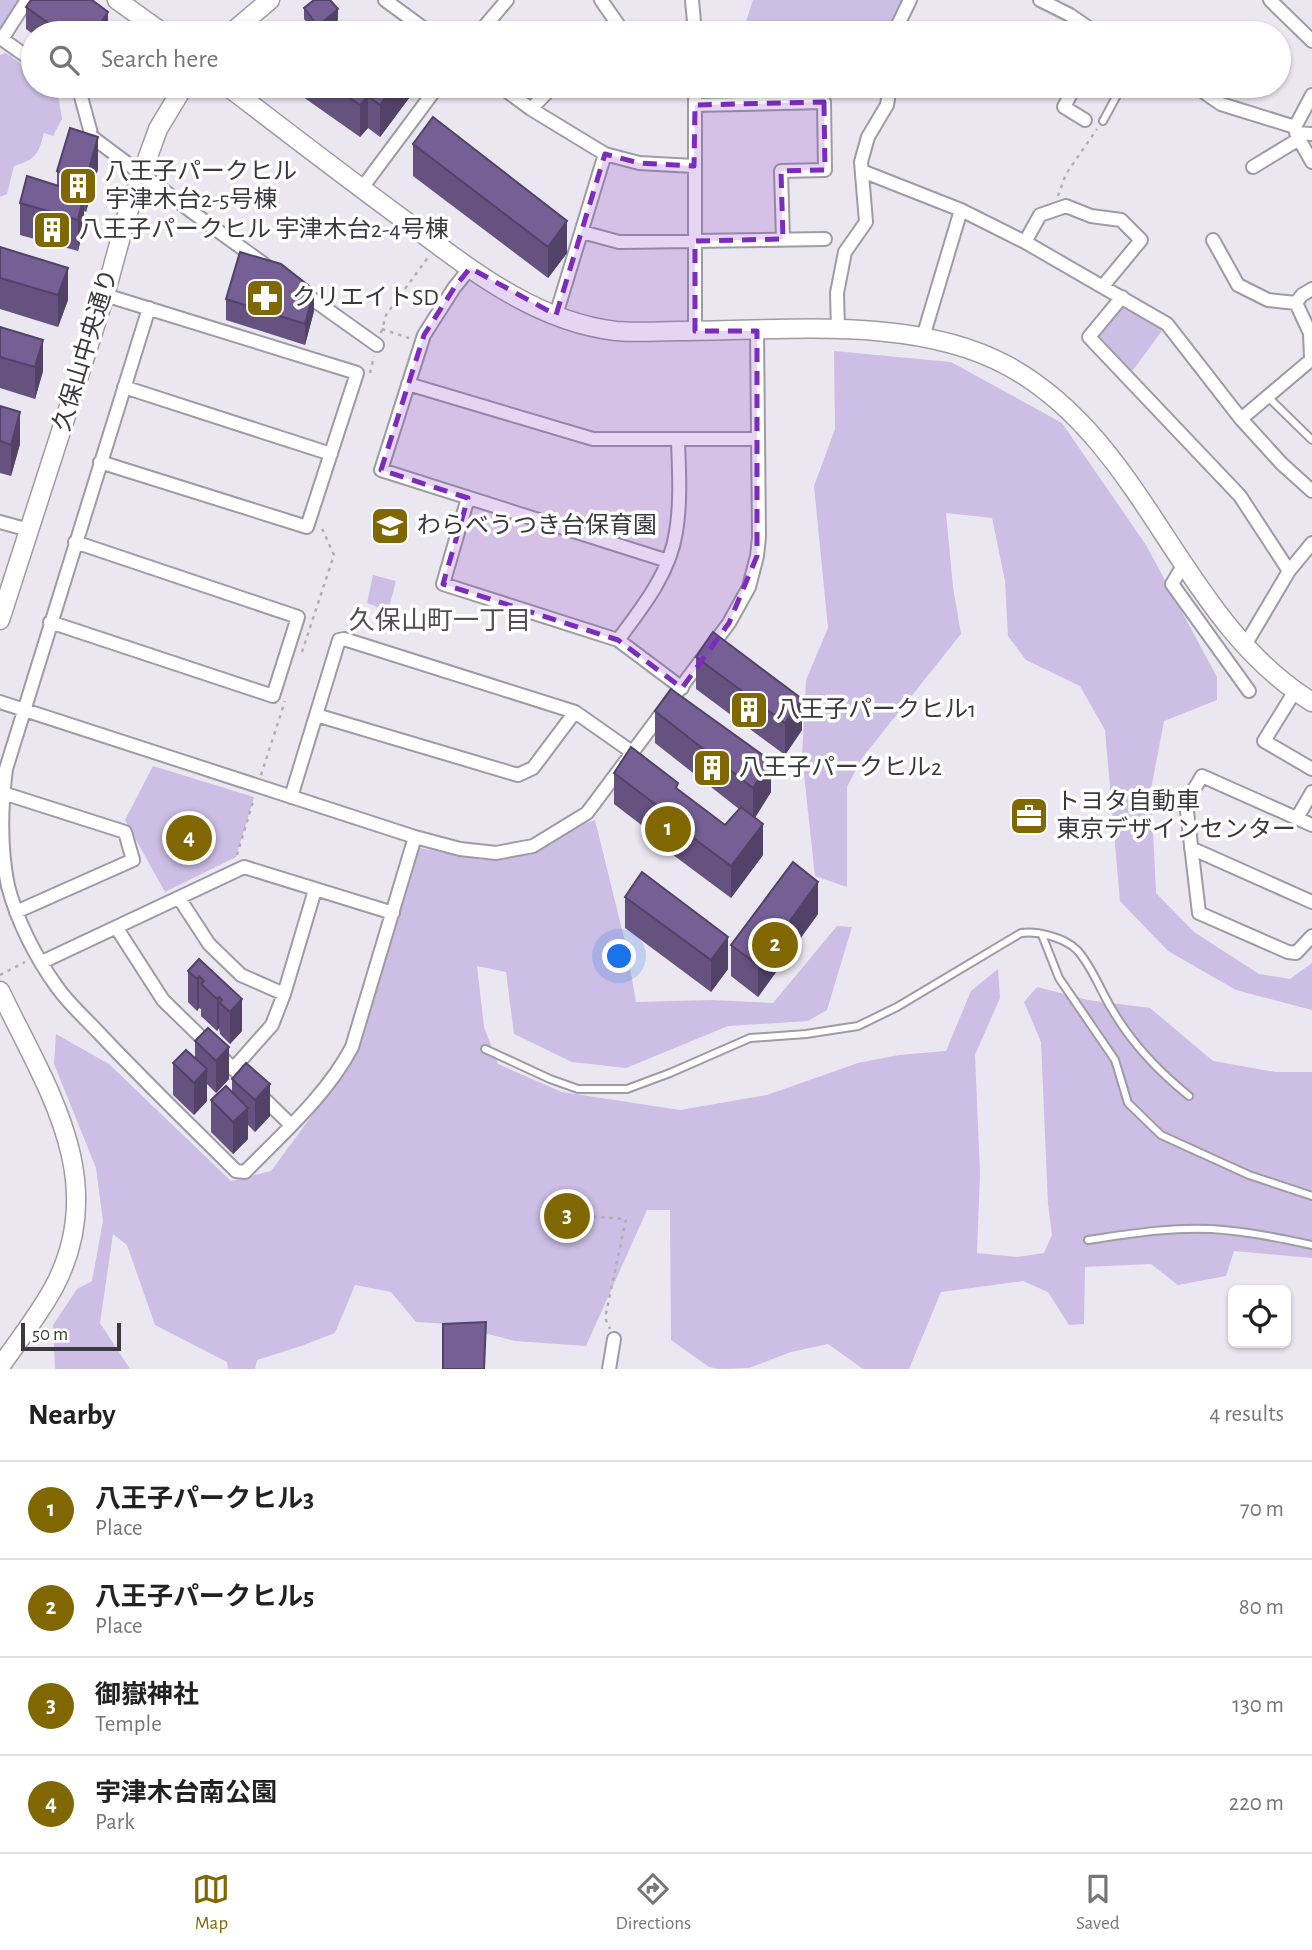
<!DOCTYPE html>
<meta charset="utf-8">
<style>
body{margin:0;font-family:"Alegreya Sans","Noto Sans JP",sans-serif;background:#f2f2f2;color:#222}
.controls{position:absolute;right:21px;bottom:21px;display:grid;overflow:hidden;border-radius:10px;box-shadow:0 2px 5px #0004}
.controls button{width:63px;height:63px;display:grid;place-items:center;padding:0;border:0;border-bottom:2px solid #e0e0e0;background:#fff;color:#222;font:35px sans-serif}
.scale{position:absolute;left:21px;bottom:18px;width:100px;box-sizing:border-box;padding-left:7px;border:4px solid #3a393d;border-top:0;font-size:19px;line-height:24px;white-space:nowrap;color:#3a393d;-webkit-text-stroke:5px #fff;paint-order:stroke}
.you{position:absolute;left:620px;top:957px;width:24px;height:24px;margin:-18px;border:5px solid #fff;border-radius:50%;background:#1a73e8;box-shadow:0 0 0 10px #1a73e833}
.badge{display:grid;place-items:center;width:46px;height:46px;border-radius:50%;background:#806700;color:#fff;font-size:23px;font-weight:700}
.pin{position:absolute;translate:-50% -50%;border:4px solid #fff;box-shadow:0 2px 7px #0006}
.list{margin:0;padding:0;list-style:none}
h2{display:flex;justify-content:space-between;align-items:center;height:91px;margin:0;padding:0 28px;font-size:30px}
h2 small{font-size:23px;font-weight:400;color:#767676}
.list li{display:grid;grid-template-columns:46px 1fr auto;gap:21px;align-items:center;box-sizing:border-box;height:98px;padding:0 28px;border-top:2px solid #e0e0e0}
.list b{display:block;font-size:26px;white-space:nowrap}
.list p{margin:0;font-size:23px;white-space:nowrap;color:#767676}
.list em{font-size:23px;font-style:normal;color:#767676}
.icon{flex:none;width:38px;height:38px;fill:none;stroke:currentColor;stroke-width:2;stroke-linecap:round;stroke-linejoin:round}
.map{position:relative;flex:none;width:1312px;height:1369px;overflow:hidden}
.search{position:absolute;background:#fff;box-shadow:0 2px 5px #0004;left:21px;right:21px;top:21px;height:77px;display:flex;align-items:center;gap:18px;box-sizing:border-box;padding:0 24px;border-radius:38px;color:#767676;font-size:26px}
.sheet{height:483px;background:#fff}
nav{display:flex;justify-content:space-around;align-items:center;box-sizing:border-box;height:98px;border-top:2px solid #e0e0e0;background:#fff;font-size:19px;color:#767676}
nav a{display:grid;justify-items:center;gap:4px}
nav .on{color:#806700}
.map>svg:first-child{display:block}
</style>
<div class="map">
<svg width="1312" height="1369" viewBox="0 0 1312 1369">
<rect width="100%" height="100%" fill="#ebe7f1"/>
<path fill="#ccbee4" d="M0 0H21L0 32Z
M753 0H907L894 33 743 31Z
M6 53 33 72V86H54L57 88 62 119 53 136 44 133C38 155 36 159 14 166L7 194 0 197V55Z
M1122 297 1167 324 1128 377 1089 337Z
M834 351 951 362 1062 423 1146 545 1217 677V700L1164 721 1151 789 1156 893 1194 932 1259 974 1290 979 1312 963V1010L1236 990 1168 951 1120 901 1105 730 1080 686 1026 660 1008 636 1005 581 992 518 946 513 953 587 961 634 862 758 847 787V887L815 876 802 756 806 680 828 628 814 486 835 429Z
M373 575 396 581 388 611 367 603Z
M153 766 254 797 236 857 165 892 125 820Z
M595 820 627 950 636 1002 712 1000 773 1003 837 926 852 927 827 1010 808 1021 728 1026 626 1068 572 1062 514 1034 506 972 477 966 484 1027 498 1064 562 1092 680 1110 767 1095 858 1063 899 1055 946 1051 971 991 998 969 1000 998 975 1055 980 1173 977 1253 1017 1257 1044 1253 1052 1235 1048 1204 1041 1042 1024 1002 1037 987 1088 1000 1150 1008 1213 1061 1275 1072H1312V1258L1234 1251 1226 1276 1178 1285 1151 1264 1085 1267 1084 1324 1069 1325 1048 1292 1023 1281 941 1292 909 1369H863L828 1344 791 1352 749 1368 719 1369 709 1367 671 1340 670 1210H647L586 1346 515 1341 450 1324 416 1322 391 1292 355 1285 335 1333 301 1346 257 1360 255 1369H228L227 1362 155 1325 127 1245 113 1234 100 1323 130 1369H55L53 1325 77 1289 92 1281 103 1221 96 1168 54 1064 56 1034 109 1064 231 1181 271 1171 352 1061 415 847 483 860Z"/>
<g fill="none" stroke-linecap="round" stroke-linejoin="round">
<defs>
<path id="lane" d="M1103 121 1122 86
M1268 397 1312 440
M1042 935 1059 978 1115 1060 1128 1103 1161 1135 1249 1175 1312 1196
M485 1049 550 1079 578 1089H627L670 1073 750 1038 806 1034 858 1026 897 1007 1021 933C1037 931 1064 937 1077 950 1092 966 1101 992 1113 1011 1133 1045 1158 1071 1189 1096
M1088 1240C1129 1234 1170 1227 1211 1229 1246 1231 1279 1238 1312 1245"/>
<path id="street" d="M27 0 2 39 33 61
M385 0 430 33
M601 0 624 33
M692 0 695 33
M1040 0 1070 15 1096 33
M1270 0 1312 41
M479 33 507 0
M894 33 910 0
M69 86 80 93 92 137
M500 86 531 109 605 154 556 315
M695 86V331
M1075 86 1064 107 1085 120
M1195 86 1221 104 1295 127
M1312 95 1295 127 1299 139 1312 162
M695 105 824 102 825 170 781 171 783 239
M531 109 553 86
M1296 133 1312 134
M605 154 639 163 694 166
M1253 167 1299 139
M862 171 961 210 1025 242 1167 324 1241 419
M362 188 438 86
M207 223 264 264
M582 232 619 242 825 239
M1213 240 1238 285 1268 300 1296 303
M1025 242 1040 215 1066 206 1091 216 1121 220 1141 240 1103 286
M470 268 454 288 424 335 381 470 668 561
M301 291 377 345
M1122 297 1089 337 1240 496 1289 571
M149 308 6 769C1 808 0 847 8 886 17 921 36 958 57 987 69 1004 86 1019 100 1034 144 1081 191 1126 236 1171L245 1172C282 1134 327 1095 352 1047L415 837
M838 330 837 293 845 252 866 222 861 162 868 137 887 105 890 86
M923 337 961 210
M1311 358 1310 333 1296 303 1302 295 1312 289
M1312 359 1241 419 1282 464 1312 491
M408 384 593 439H758
M124 387 331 454
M100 462 307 527 357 373 105 295
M468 498 443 584 618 640 682 688
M0 522 29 530
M1184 564 1172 584 1249 691
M50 622 273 696 298 617 75 542
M618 640C642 608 670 573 676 532 681 502 679 470 678 441
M1244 647 1289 571 1312 543
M1295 691 1264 741 1312 769
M0 702 415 837 460 849 496 853 533 846 587 813 729 623 749 587 757 556 759 537 757 331
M316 715 518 775 533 768 575 712
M3 793 125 832 133 860 16 912
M291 797 339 640 344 639 575 712 632 752
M1297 818 1312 792
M1312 825 1202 776 1186 803 1199 913 1288 952 1296 953 1312 936
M1191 848 1312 902
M179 898 209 944 241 975 284 994
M116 927 163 1000 291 1125
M42 962 244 867 393 913
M233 1069 272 1025 284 994 315 890
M609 1369 614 1339"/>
<path id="secondary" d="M117 0 163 33
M231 33 270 0
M227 86C283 129 339 172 396 214 463 263 530 321 616 331 638 333 660 331 682 331 785 331 915 315 1008 366 1147 442 1179 620 1312 702
M0 620 105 295 126 218 158 129 184 86
M0 991C46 1087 111 1180 54 1287 39 1315 18 1341 0 1367"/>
</defs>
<use href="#lane" stroke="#9e9ba4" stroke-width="10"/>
<use href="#street" stroke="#9e9ba4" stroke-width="16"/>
<use href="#secondary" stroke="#9e9ba4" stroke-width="21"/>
<path stroke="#b1aeb6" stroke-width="2.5" stroke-dasharray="3.5 5" stroke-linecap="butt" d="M1058 196 1066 174 1097 129
M382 329 409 338
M381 333 386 315 429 256
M370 373 374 356
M302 652 334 555 321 526
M261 775 285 701
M237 855 254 798
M0 975 25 962
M584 1216 626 1219 605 1318 610 1329"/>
<use href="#lane" stroke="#fff" stroke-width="6"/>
<use href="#street" stroke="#fff" stroke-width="12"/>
<use href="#secondary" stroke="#fff" stroke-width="18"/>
<defs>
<path id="street-bridge" d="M92 137 207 223"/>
</defs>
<use href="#street-bridge" stroke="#9e9ba4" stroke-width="16" stroke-linecap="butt"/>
<use href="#street-bridge" stroke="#fff" stroke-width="12"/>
</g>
<path fill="#65527f" d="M26 7 108 12V33L33 34 26 29Z
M304 8 338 20 322 33H315L304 19Z
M296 86H418L380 137 368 128 360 137 296 92Z
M413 144 567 253 548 278 413 176Z
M98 169 86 212 84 211V225L78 251 20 235V203L57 185V171Z
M0 247 68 300 58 327 0 309Z
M226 299 314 311 305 345 226 320Z
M0 327 43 371 35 399 0 388Z
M0 406 20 444 11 476 0 473Z
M696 657 802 730 785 755 696 689Z
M655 711 771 792 755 818 763 855 731 898 657 843V837L614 804V773L725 825 739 809 655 743Z
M625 897 728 969 711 992 625 928Z
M818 914 758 997 731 976V945Z
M199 959 242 1031 230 1044 220 1034 219 1028 217 1031 201 1016V1009L199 1008 197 1011 188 1002V971Z
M208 1028 229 1079 216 1093 207 1084V1101L194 1115 173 1095V1063L195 1058V1041Z
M246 1063 270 1116 255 1132 248 1125V1139L233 1154 211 1132V1100L232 1091V1079Z
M574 1210 570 1224 560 1223V1217Z"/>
<path fill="#524268" d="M338 9V20L322 33H318V26Z
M108 12V33H94Z
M394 86H418L380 137V105Z
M368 96V128L360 137V105Z
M98 137V169L86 212V180Z
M84 194V225L78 251V220Z
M567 221V253L548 278V247Z
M68 268V300L58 327V295Z
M314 290V311L305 345V324Z
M43 340V371L35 399V367Z
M20 412V444L11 476V445Z
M802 699V730L785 755V723Z
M771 761V792L753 820V788Z
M763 824V855L731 898V866Z
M818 882V914L758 997V965Z
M728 937V969L711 992V960Z
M199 976V1008L197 1011V979Z
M219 997V1028L217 1031V999Z
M242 999V1031L230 1044V1012Z
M229 1047V1079L216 1093V1061Z
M207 1069V1101L194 1115V1083Z
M270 1084V1116L255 1132V1100Z
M248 1108V1139L233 1154V1122Z"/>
<path fill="#755f94" stroke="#524268" stroke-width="2" d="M31 0H92L108 12 94 33H62L26 7Z
M314 0H330L338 9 318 26 304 8Z
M405 23 419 33H398Z
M332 86H394L380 105 368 96 360 105Z
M433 117 567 221 548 247 413 144Z
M70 128 98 137 86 180 57 171Z
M27 176 84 194 78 220 20 203Z
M0 247 68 268 58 295 0 278Z
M240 252 281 264 314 290 305 324 226 299Z
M0 327 43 340 35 367 0 357Z
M0 406 20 412 11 445 0 441Z
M713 632 802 699 785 723 696 657Z
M671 689 771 761 753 788 655 711Z
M631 747 678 783 676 788 725 825 741 807 763 824 731 866 657 811 659 807 614 773Z
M793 862 818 882 758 965 731 945Z
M642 872 728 937 711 960 625 897Z
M199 959 242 999 230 1012 220 1003 222 1000 219 997 217 999 201 984 204 981 199 976 197 979 188 971Z
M208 1028 229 1047 216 1061 195 1041Z
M186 1050 207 1069 194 1083 173 1063Z
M246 1063 270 1084 255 1100 232 1079Z
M226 1086 248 1108 233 1122 211 1100Z
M562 1204 574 1205 570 1219 560 1217Z
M486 1322 484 1369H443V1324Z"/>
<path fill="#7b2cbf" fill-opacity="0.2" stroke="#7b2cbf" stroke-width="5" stroke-dasharray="14 9" stroke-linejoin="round" d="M824 102 825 170 781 171 783 239 695 241V331H757V556L729 623 682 688 618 640 443 584 468 498 381 470 424 335 454 288 470 268 556 315 605 154 639 163 694 166 695 105Z"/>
<defs>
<symbol id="building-square" viewBox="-11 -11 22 22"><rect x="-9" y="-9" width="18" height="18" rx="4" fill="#806700" stroke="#fff"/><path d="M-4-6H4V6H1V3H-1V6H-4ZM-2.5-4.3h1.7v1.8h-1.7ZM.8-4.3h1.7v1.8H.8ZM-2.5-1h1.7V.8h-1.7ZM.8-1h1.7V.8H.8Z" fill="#fff"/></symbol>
<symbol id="pharmacy-square" viewBox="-11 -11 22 22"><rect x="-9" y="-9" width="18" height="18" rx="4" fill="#806700" stroke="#fff"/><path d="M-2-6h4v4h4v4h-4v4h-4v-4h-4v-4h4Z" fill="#fff"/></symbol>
<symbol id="school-square" viewBox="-11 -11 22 22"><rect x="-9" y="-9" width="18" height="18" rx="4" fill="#806700" stroke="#fff"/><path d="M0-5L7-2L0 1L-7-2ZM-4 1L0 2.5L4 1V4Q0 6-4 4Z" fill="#fff"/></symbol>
<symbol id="office-square" viewBox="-11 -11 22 22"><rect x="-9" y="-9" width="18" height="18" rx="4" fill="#806700" stroke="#fff"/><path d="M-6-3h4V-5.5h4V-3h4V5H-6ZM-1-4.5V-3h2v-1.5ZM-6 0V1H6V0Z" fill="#fff"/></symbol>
</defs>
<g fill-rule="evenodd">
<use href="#building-square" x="56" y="164" width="44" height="44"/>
<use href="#building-square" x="30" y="208" width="44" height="44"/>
<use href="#pharmacy-square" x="243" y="276" width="44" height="44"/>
<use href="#school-square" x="368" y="504" width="44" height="44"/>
<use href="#building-square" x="727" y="688" width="44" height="44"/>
<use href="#building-square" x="690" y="746" width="44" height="44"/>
<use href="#office-square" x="1007" y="794" width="44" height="44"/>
</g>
<g text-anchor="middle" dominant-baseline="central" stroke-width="7" stroke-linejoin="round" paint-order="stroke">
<g font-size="24" fill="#3a393d" stroke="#fff" text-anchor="start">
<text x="105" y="172">八王子パークヒル<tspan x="105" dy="28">宇津木台2-5号棟</tspan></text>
<text x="79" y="230">八王子パークヒル 宇津木台2-4号棟</text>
<text x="292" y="298">クリエイトSD</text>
<text x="417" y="526">わらべうつき台保育園</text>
<text x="776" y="710">八王子パークヒル1</text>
<text x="739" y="768">八王子パークヒル2</text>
<text x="1056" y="802">トヨタ自動車<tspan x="1056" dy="28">東京デザインセンター</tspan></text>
</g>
<g font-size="24" fill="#3a393d" stroke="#fff">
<text transform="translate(86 350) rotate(-73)">久保山中央通り</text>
</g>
<g font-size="26" fill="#504d54" stroke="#fff">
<text x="440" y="621">久保山町一丁目</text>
</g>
</g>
</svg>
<div class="controls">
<button><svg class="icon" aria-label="locate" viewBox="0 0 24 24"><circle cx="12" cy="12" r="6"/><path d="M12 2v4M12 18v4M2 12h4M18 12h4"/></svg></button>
</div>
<div class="scale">50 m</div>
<div class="you"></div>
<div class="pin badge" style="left:668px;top:829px">1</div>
<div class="pin badge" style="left:775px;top:945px">2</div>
<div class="pin badge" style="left:567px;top:1216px">3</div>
<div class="pin badge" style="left:189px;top:838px">4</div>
<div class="search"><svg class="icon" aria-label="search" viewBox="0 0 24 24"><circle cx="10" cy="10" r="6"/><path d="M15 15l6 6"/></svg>Search here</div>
</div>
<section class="sheet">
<h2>Nearby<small>4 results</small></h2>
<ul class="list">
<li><span class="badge">1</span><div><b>八王子パークヒル3</b><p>Place</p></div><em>70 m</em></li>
<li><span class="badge">2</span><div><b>八王子パークヒル5</b><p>Place</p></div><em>80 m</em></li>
<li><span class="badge">3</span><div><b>御嶽神社</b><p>Temple</p></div><em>130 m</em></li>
<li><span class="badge">4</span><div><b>宇津木台南公園</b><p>Park</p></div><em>220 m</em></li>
</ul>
</section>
<nav>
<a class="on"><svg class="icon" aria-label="map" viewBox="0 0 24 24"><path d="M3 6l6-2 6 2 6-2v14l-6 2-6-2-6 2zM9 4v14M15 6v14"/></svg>Map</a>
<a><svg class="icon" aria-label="directions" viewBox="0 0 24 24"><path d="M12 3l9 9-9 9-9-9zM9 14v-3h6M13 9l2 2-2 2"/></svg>Directions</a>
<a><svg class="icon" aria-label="saved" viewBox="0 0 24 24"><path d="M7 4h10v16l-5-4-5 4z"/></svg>Saved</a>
</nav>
